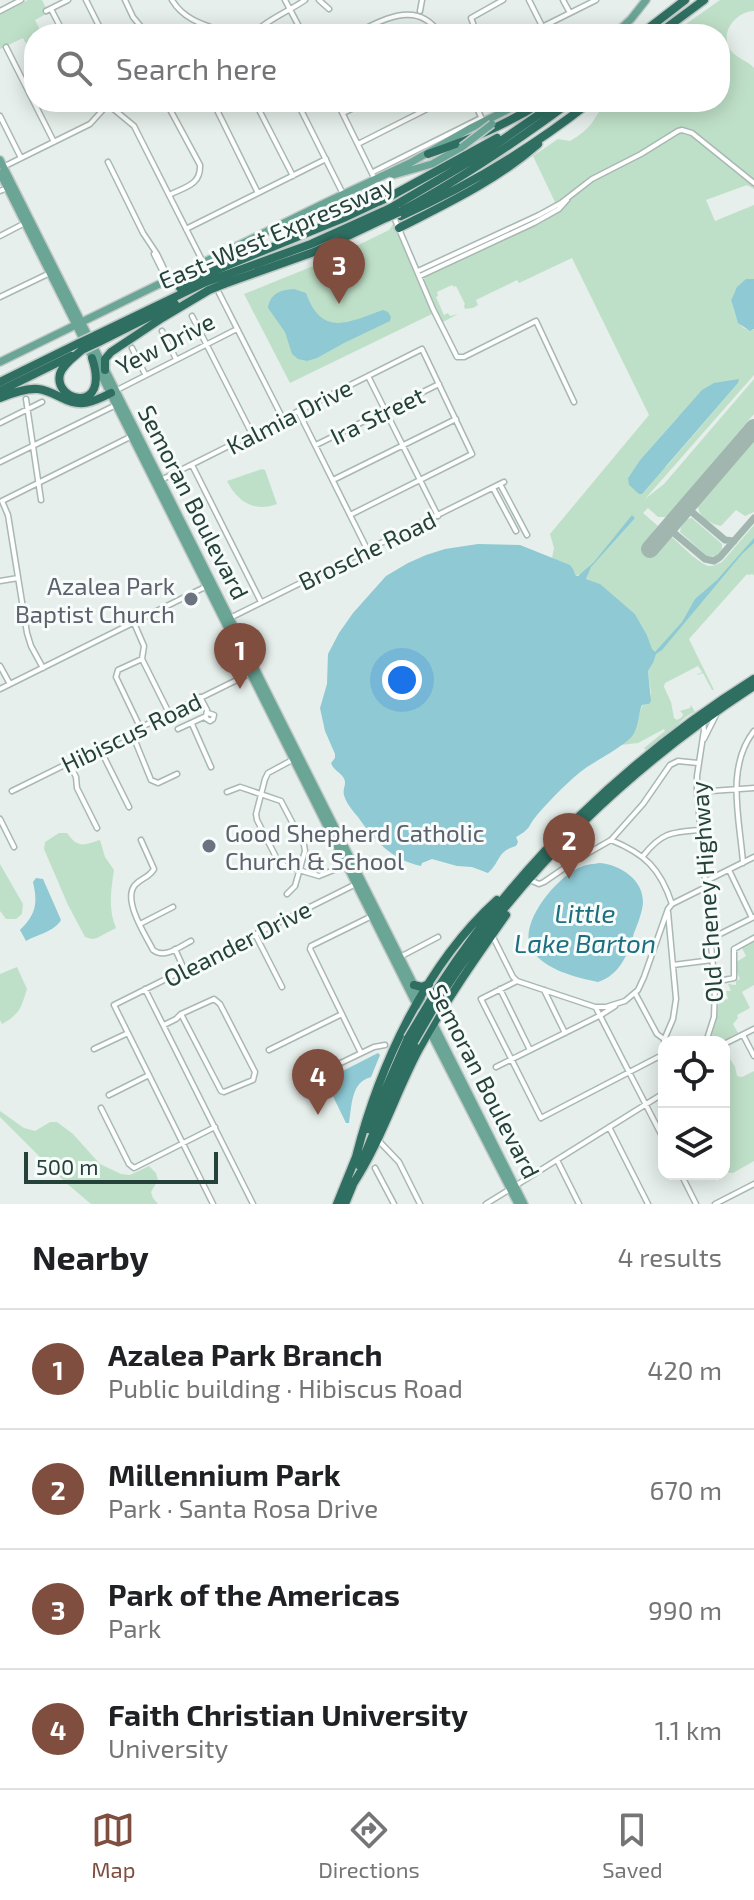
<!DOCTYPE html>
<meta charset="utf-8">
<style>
body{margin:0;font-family:"Exo 2",sans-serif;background:#f6f6f6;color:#202124}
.controls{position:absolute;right:24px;bottom:24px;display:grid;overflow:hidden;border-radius:16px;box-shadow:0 4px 20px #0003}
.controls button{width:72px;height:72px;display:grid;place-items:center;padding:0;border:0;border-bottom:2px solid #e0e0e0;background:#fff;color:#202124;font:40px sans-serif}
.scale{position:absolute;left:24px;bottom:20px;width:194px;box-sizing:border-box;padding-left:8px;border:4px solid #24423a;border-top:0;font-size:22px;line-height:28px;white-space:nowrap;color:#24423a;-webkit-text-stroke:6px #f7fbf9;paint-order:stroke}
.you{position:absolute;left:402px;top:680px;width:28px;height:28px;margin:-20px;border:6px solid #fff;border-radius:50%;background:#1a73e8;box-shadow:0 0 0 12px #1a73e833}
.badge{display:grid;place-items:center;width:52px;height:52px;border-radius:50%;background:#7f4e3f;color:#fff;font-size:26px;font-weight:700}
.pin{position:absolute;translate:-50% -66px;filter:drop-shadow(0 2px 4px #0008)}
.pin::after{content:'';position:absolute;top:42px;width:28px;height:24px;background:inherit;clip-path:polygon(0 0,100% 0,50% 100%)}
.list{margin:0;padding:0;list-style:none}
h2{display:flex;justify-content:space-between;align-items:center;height:104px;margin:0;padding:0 32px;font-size:34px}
h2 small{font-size:26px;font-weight:400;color:#757577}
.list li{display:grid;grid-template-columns:52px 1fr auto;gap:24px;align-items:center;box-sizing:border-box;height:120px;padding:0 32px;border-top:2px solid #e0e0e0}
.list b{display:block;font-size:30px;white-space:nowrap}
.list p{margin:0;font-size:26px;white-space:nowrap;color:#757577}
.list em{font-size:26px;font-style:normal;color:#757577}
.icon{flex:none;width:44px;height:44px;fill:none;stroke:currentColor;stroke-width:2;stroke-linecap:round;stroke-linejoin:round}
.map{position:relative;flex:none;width:754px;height:1204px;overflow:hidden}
.search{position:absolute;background:#fff;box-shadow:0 4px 20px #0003;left:24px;right:24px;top:24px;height:88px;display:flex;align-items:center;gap:20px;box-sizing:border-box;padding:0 28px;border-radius:32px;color:#757577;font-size:30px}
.sheet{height:584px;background:#fff}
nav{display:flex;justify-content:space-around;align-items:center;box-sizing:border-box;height:112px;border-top:2px solid #e0e0e0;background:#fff;font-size:22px;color:#757577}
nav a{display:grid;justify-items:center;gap:4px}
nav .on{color:#7f4e3f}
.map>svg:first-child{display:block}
</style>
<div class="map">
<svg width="754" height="1204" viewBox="0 0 754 1204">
<rect width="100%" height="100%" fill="#e6efeb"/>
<path fill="#bfe0c8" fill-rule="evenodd" d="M28 0H42L46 8 43 9 46 14 35 20 42 34H34V59L23 38 0 49V14Z
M720 0H754V11C734 12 717 36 733 53 739 59 748 61 754 68V181L693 132 683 129 672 132 642 152 591 178 562 201 544 211H540L555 202 533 156 558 139 570 141C591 129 593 121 605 102H720V34H672Z
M682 132 692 135 733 170 754 185V189L747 185 706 200 715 221 754 205V279C742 280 735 289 731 300 735 313 738 332 754 330V375L645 499 664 484 754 379V414L666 517H658L648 508 643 513 658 526 644 543 657 554 672 537C680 544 699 564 709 566 715 566 717 564 722 562L754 525V576L753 574 748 575 747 574 689 639 714 690H712L703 673 698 675 697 673 699 674 702 672 698 666 665 683 664 687 671 702 674 718 677 720 682 717 683 714 680 711 690 708 691 705 695 712C685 716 681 721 674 729 665 737 655 742 646 750L644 748 665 731 664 729 638 743 620 745C640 734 634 722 643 705L649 704 651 693 648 671 653 663V653L647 635 635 614 599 584 586 579 592 563 585 572 576 576C572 564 563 563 552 558L554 548 550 534 649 415 572 258 519 283 517 280 476 300 478 305 473 308 465 309 464 306 465 304 456 286 454 287 452 285 437 292 438 296 436 297 444 315 448 313 450 316 458 314 443 322 440 319 424 280 426 275 513 236 556 214 565 207 572 197 594 180 678 133ZM738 383 666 467 628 478 640 460 678 417Z
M394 223 434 313 290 383 244 294 328 260 389 230Z
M754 441V512L745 516 736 510 721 526C713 525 698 517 698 506Z
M262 469 265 470 277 504C254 513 237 501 227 481Z
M692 518 722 544V549L715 557 707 556 680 532 681 527 687 519Z
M59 833H67C79 849 83 845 100 840L105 857 114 870C111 890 108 909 116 928L97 938 92 939 85 937 68 905 44 849 45 842Z
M0 864 23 904 22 914 16 919H6L0 911Z
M754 934V985L742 992 750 1008 737 1015 738 1018 733 1024 738 1033 720 1042H710L716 1022 719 1000 728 999 726 991H731L728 984 736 985V981L740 979 733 964 746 956 739 942Z
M17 967 27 989C21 1008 20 1014 2 1024L0 1020V974Z
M724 1049 735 1067 737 1076 742 1077 754 1071V1161L733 1173 724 1172Z
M0 1111 24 1128 35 1131 50 1122H57L73 1134 100 1164 121 1174 130 1175 149 1166 156 1173 158 1180 151 1192 153 1198 158 1204H91L65 1182 0 1117Z"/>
<path fill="#8ec9d4" d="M746 279H754V329L750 331 738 323 731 300 737 287Z
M294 289 306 293C322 338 349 322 383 310L388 312 391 317 390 321 344 343 317 358 307 361 298 359 292 354 285 332 268 308C270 293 281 290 294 289Z
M739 379 738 383 642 494H639L629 485 628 478 640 460 702 390 714 383Z
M632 515 635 518 591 567 586 579 600 584 635 614 647 635 652 649 655 652 682 622 695 599 717 580 754 538V543L742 554 662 650 656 654 653 663 648 671 651 701 649 704 642 705C638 715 639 725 633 735 627 744 598 760 587 767 569 780 552 798 537 815 527 827 532 828 516 837L518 842 516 846C497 851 500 863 488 873L472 867 457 866 432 859 422 863 421 866C392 860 374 840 358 817 353 811 346 803 344 795 342 788 348 784 343 777 339 771 334 771 331 763L335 758V754L325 731 320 708 327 684 328 654 339 633 353 613 386 576 408 563 426 555 445 549 478 544 520 545 570 565 573 569 576 576H578L594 562Z
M600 863C620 865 643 879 643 902 643 910 637 926 634 933 628 954 620 975 598 982 575 977 545 970 532 950 516 925 558 875 581 867 587 864 594 864 600 863Z
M36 878 43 879 61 920C54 932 38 934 26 941L20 930C36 914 38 904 33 882Z
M378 1053 380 1055 371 1077C351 1082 352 1105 349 1123H346L325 1080Z"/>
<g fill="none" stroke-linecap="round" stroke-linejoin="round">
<path stroke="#a2b6b0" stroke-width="7" d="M686 507 725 540 734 541
M668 528 705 559 714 561 720 557 754 518"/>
<path stroke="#a2b6b0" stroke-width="18" d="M650 549 754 428"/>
<defs>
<path id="minor" d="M86 0 103 34
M125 0 133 17 147 34
M172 0C185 22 209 26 231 34
M285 0 303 34
M319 0 329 9
M529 0 546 34
M563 0 570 13
M51 9 64 34
M0 11 21 0
M46 11 68 0
M420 11 422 0
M542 27 596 0
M254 34C263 22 291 10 305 0
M354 34C386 18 418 0 440 34
M477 34 471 18 503 0
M6 47 54 142
M105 102 134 126 209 274
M166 102 200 165C201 185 185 187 169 195
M213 102 258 193
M255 102 293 176
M297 102 343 194
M337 102 385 200
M474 102 482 119
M343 113 366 102
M0 116 21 158
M358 144 441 102
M108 162 143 233 157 254 169 279
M3 167 90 124 110 102
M373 172 481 118
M0 191 8 188
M393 215 433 309 457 357H464L536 321 574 402
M186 229 326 159
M0 236 25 223
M154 254 167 280
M418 271 539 215 561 203 592 179 641 154 678 131 682 130 692 133 754 183
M420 276 534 223 559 209 567 200
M217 289 283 419
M0 297 50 273
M192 316 252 434
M162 331 176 359
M132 348 145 374
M368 376 438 516
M115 391 237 329
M26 399 41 500
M298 411 367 549
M0 423 42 402
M316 445 439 384
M0 462 116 405
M192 465 261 602
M161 480 422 349 472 454 350 515
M333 480 456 419
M500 484 527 535
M493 488 516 531
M2 501 8 515 27 633 31 646 43 668
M2 501 132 436
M0 581 18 578
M230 618 504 482
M134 623 144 646 142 659 169 713
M0 666 10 684
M0 689 207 586
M204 717 210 721 213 719 214 715 208 713
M703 722 704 730 697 776V792L715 988 714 1017 706 1042
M192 724 211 767
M140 727 116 677 118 670 142 659
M178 729 206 716 207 710 200 697
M131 731 151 780 158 783 177 774
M704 739 716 715
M99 747 129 807
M294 759 268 773 265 779 256 814 257 820 277 859 285 866 319 876 346 865
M69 763 76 777 77 788 97 828
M12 791 249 674
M227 792 240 787 281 801 304 845 305 851 295 886 287 894
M697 792 754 788
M0 819 14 847
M141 840 154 869C149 878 141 878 135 885 122 900 146 936 153 950 165 959 179 947 191 941
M643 856C661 833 671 832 699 830
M743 863C740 820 725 768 754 731
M729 870 752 918
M532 881 539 884 544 882 576 860 611 840 643 804 670 765 678 761 698 763
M706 881 754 857
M672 904 706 887
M140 924 173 907
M255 934 282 987
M493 937 513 977 517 981 595 1007H606L625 1001 638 990 644 977 668 909 672 904C660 868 645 854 611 840
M710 939 754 917
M175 949 184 969
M400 957 438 937
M673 965 712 960
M517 981 481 999 541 1118 664 1054
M714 982 734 978V949L754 938
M145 989 253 1204
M500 989 530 1050
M544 990 565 1033
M635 993 657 1034 668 1042
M214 999 220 1004 255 1072 253 1080 224 1092 221 1091 181 1014Z
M596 1008 664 1140
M164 1025 176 1019 181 1014
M743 1035 754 1056
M664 1040 673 1019 676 999 668 912
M724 1044 754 1029
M94 1049 128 1033
M269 1050 342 1014
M361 1053 310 949 311 946 372 916
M496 1067 601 1015 615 1006
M299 1083 374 1047 385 1045
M109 1095 149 1075
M101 1108 129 1164 134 1168 215 1127
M609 1127 648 1204
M378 1140 399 1162 420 1204
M557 1160 579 1204
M375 1168 394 1204
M681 1174 696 1204
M213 1204 114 1005 356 884
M486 1204 664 1093
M715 1204 754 1184"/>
<path id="major" d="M615 34 631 19 646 0
M0 160 524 1204
M0 173 417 1006
M393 175 432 164 462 147
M0 362 327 202 410 163 469 129 523 102
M428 1028 518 1204"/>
<path id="highway" d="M641 34 685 0
M658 34 704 0
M428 154C471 139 504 126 542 102
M391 196 497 138
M394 206 479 156 557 102
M403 210C461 179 517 141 570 102
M401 216C468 186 533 147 590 102
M399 228C448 203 497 180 538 144
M216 270 346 217 380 201
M220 277 311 244 384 211
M224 284 314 252 388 217
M180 288 203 276
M96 335 206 282
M99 342 175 304
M82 350C74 357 63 364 60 374 53 402 111 415 92 358
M105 370V359L111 352 162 318 209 290
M0 382 79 343
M0 391 71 356
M0 398C12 393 25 388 38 389 47 390 54 394 62 398 81 408 93 402 111 393
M414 985 422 987 429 984
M438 988C518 864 628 758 754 679
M443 992C523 869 631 766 754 686
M368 1129 408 1038
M356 1157C379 1066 426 964 497 900
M360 1166 393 1086 414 1042
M353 1184C380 1143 395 1095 418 1051 444 1003 475 959 506 915
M337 1204 358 1152
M345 1204 354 1182"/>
</defs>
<use href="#minor" stroke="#a8b8b2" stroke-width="7"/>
<use href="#major" stroke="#c2cac8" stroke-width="10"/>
<use href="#highway" stroke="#c2cac8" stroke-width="11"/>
<use href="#minor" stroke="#fff" stroke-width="4"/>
<use href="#major" stroke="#6aa596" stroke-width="7"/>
<use href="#highway" stroke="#2f6f62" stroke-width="8"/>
<defs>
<path id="major-bridge" d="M462 147 492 124"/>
<path id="highway-bridge" d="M380 201 391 196
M384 211 394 206
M388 217 399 212
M203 276 216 270
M206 282 220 277
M209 290 224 284
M79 343 96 335
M82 350 99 342
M408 1038 438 988
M414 1042 443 992"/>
</defs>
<use href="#major-bridge" stroke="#c2cac8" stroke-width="10" stroke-linecap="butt"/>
<use href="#highway-bridge" stroke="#c2cac8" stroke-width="11" stroke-linecap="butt"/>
<use href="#major-bridge" stroke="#6aa596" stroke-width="7"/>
<use href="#highway-bridge" stroke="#2f6f62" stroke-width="8"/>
</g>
<g fill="#6b7280" stroke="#f7fbf9" stroke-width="3">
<circle cx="191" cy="599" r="8"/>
<circle cx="209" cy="846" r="8"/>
</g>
<g text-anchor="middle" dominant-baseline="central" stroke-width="6" stroke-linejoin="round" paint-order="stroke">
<g font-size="24" fill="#24423a" stroke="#f7fbf9">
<text transform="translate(276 232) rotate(-23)">East-West Expressway</text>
<text transform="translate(165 343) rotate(-27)">Yew Drive</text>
<text transform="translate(377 415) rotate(-26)">Ira Street</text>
<text transform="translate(289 416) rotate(-27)">Kalmia Drive</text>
<text transform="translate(194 502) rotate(63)">Semoran Boulevard</text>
<text transform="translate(367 550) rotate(-26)">Brosche Road</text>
<text transform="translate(131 732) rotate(-26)">Hibiscus Road</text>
<text transform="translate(706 892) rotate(-94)">Old Cheney Highway</text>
<text transform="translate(237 943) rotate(-27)">Oleander Drive</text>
<text transform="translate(485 1081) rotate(63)">Semoran Boulevard</text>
</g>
<g font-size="24" fill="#5b616d" stroke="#f7fbf9" text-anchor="end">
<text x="175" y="585">Azalea Park<tspan x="175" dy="28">Baptist Church</tspan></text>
<text x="225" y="832" text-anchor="start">Good Shepherd Catholic<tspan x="225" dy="28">Church &amp; School</tspan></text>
</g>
<g font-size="26" font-style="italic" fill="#1c6f80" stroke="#f7fbf9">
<text x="585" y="912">Little<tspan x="585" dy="30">Lake Barton</tspan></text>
</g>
</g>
</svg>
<div class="controls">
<button><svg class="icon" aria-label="locate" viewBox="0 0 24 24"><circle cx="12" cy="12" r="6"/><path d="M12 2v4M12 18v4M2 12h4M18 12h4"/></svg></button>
<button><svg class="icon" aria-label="layers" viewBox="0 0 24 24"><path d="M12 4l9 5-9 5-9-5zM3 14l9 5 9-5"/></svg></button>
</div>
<div class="scale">500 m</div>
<div class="you"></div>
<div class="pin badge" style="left:240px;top:689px">1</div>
<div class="pin badge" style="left:569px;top:879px">2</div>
<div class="pin badge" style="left:339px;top:304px">3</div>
<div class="pin badge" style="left:318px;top:1115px">4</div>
<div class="search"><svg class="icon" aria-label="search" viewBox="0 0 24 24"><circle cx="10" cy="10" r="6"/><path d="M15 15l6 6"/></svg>Search here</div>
</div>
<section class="sheet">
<h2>Nearby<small>4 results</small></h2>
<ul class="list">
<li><span class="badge">1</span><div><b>Azalea Park Branch</b><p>Public building · Hibiscus Road</p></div><em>420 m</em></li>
<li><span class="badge">2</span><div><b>Millennium Park</b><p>Park · Santa Rosa Drive</p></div><em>670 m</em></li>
<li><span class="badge">3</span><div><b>Park of the Americas</b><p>Park</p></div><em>990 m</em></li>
<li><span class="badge">4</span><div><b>Faith Christian University</b><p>University</p></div><em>1.1 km</em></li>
</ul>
</section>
<nav>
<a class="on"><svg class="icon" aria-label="map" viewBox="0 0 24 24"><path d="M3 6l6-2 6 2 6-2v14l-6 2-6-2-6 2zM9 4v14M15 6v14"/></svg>Map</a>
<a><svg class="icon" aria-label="directions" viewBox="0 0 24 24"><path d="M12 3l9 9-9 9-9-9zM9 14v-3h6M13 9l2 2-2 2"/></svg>Directions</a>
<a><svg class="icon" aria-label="saved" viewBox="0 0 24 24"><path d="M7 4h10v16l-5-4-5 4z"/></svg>Saved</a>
</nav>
